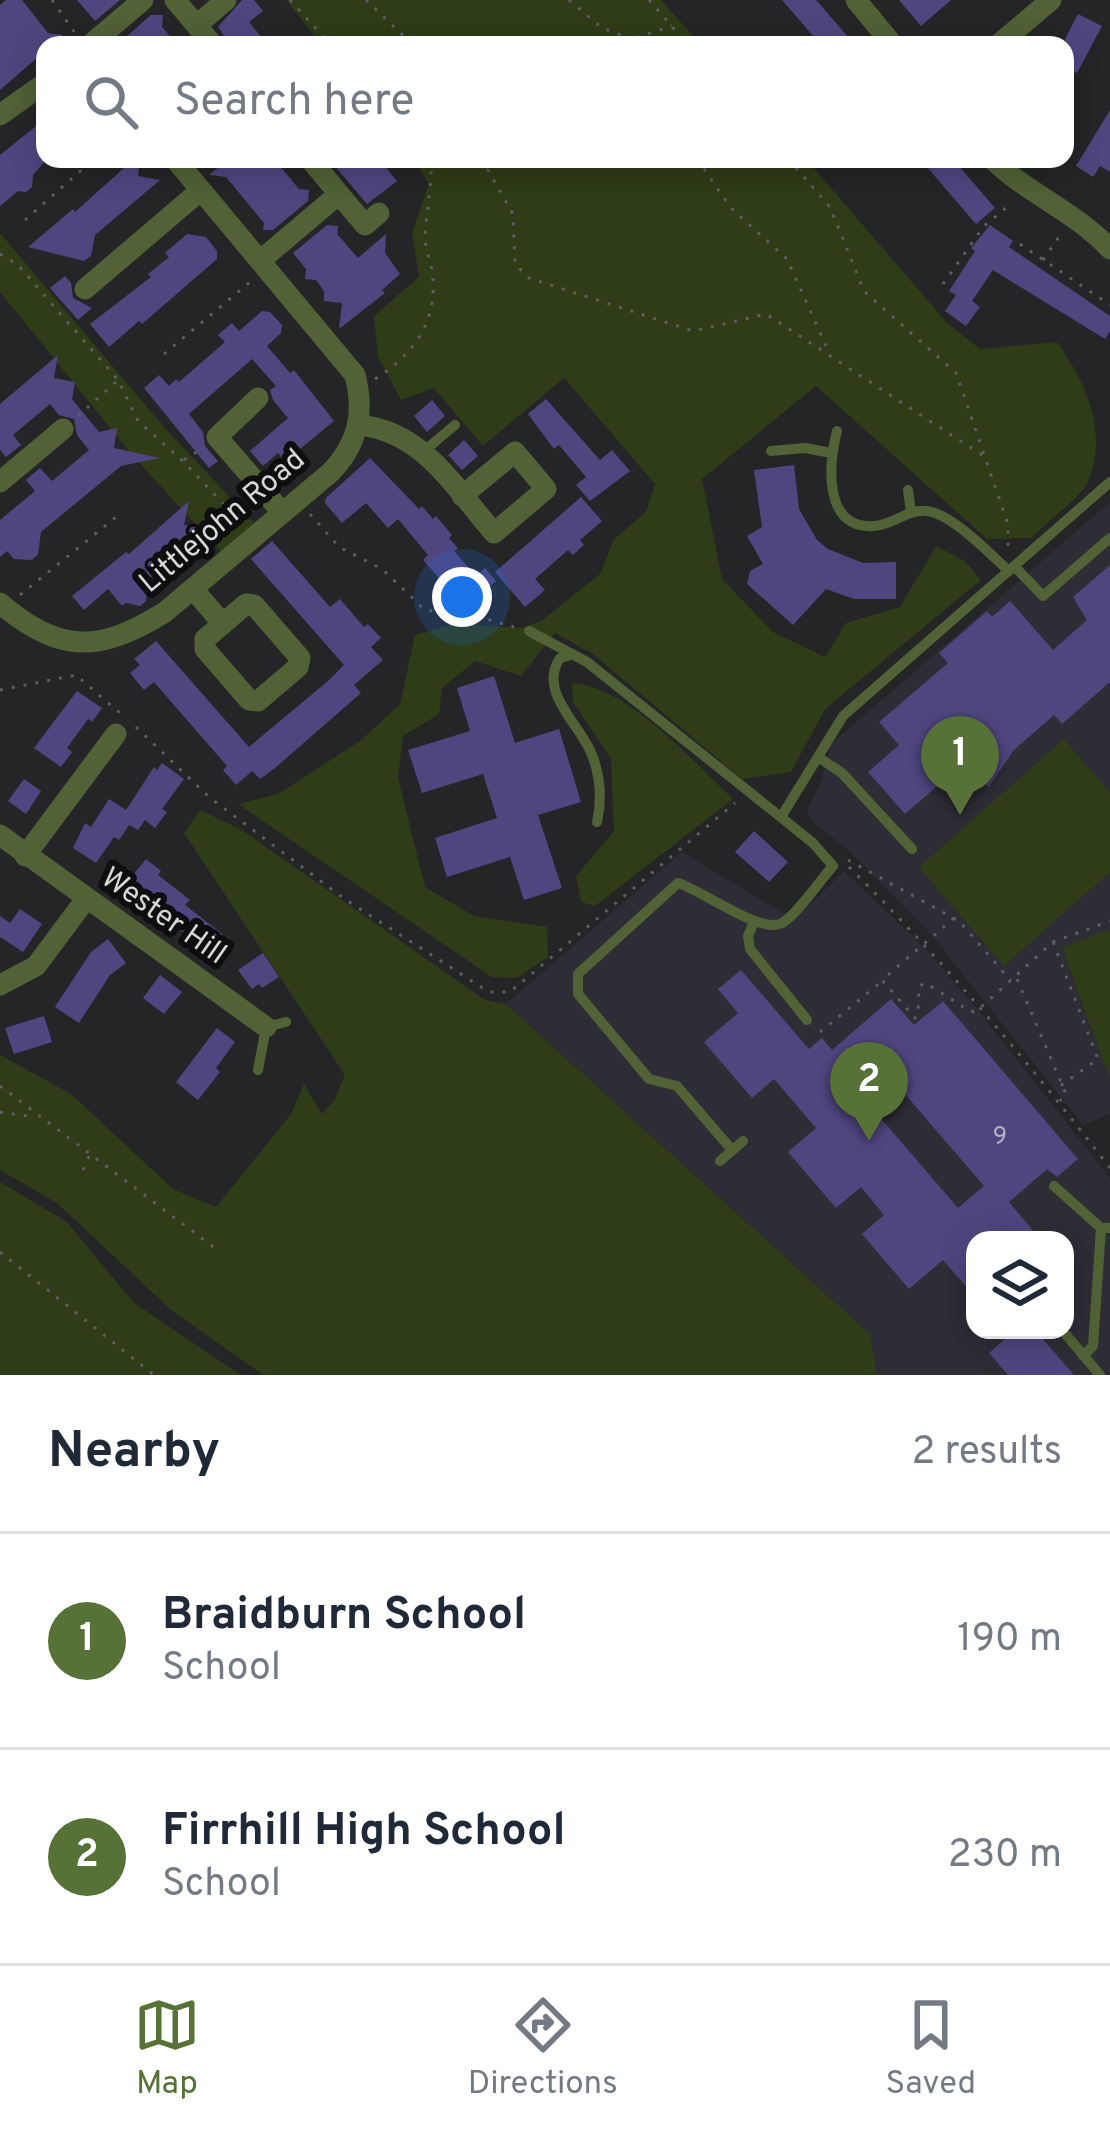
<!DOCTYPE html>
<style>
body{margin:0;font-family:Overpass,sans-serif;background:#f6f6f7;color:#1f2937}
.controls{position:absolute;right:36px;bottom:36px;display:grid;overflow:hidden;border-radius:24px;box-shadow:0 6px 30px #0003}
.controls button{width:108px;height:108px;display:grid;place-items:center;padding:0;border:0;border-bottom:3px solid #e0e1e3;background:#fff;color:#1f2937;font:60px sans-serif}
.you{position:absolute;left:462px;top:597px;width:42px;height:42px;margin:-30px;border:9px solid #fff;border-radius:50%;background:#1a73e8;box-shadow:0 0 0 18px #1a73e833}
.badge{display:grid;place-items:center;width:78px;height:78px;border-radius:50%;background:#567237;color:#fff;font-size:39px;font-weight:700}
.pin{position:absolute;translate:-50% -99px;filter:drop-shadow(0 3px 6px #0008)}
.pin::after{content:'';position:absolute;top:63px;width:42px;height:36px;background:inherit;clip-path:polygon(0 0,100% 0,50% 100%)}
.list{margin:0;padding:0;list-style:none}
h2{display:flex;justify-content:space-between;align-items:center;height:156px;margin:0;padding:0 48px;font-size:51px}
h2 small{font-size:39px;font-weight:400;color:#747a83}
.list li{display:grid;grid-template-columns:78px 1fr auto;gap:36px;align-items:center;box-sizing:border-box;height:216px;padding:0 48px;border-top:3px solid #e0e1e3}
.list b{display:block;font-size:45px;white-space:nowrap}
.list p{margin:0;font-size:39px;white-space:nowrap;color:#747a83}
.list em{font-size:39px;font-style:normal;color:#747a83}
.icon{flex:none;width:66px;height:66px;fill:none;stroke:currentColor;stroke-width:2;stroke-linecap:round;stroke-linejoin:round}
.map{position:relative;flex:none;width:1110px;height:1375px;overflow:hidden}
.search{position:absolute;background:#fff;box-shadow:0 6px 30px #0003;left:36px;right:36px;top:36px;height:132px;display:flex;align-items:center;gap:30px;box-sizing:border-box;padding:0 42px;border-radius:24px;color:#747a83;font-size:45px}
.sheet{height:588px;background:#fff}
nav{display:flex;justify-content:space-around;align-items:center;box-sizing:border-box;height:168px;border-top:3px solid #e0e1e3;background:#fff;font-size:33px;color:#747a83}
nav a{display:grid;justify-items:center;gap:6px}
nav .on{color:#567237}
.map>svg:first-child{display:block}
</style>
<div class="map">
<svg width="1110" height="1375" viewBox="0 0 1110 1375">
<rect width="100%" height="100%" fill="#252528"/>
<path fill="#2e2c35" fill-rule="evenodd" d="M1110 502V1114L1083 1125 931 934 849 851 811 820 807 810 822 780 831 744Z
M682 852 795 920 844 871 923 946 978 1010 1110 1178V1375H877L870 1334 506 1004ZM975 1240H1065V1330H975Z"/>
<path fill="#2e3c17" d="M286 0H661L701 45H322Z
M413 159H806L947 323 980 349 1057 342C1087 384 1110 435 1086 486 1071 505 1048 521 1031 538L987 539 816 386 702 479 722 579 773 632 825 657 846 623 900 607 936 546 965 561 981 580 825 709 791 772 742 779 593 654 555 633 521 676 475 661 442 688 439 714 403 736 398 778 425 887 474 916 547 927 548 957 517 978 492 977 238 804 278 794 360 741 400 704 415 635 455 624 521 628 541 621 600 574 614 539 646 512 655 484 564 378 483 446 434 388 401 400 378 357 374 316 419 277 412 232 429 184Z
M0 233 163 426 256 525 222 553 133 456 0 292Z
M572 683C627 686 693 761 733 799L595 906 581 902 576 876 614 831 611 759 573 702Z
M1064 739 1110 793V872L1004 966 919 867Z
M200 810 242 830 485 1000 506 1004 870 1334 877 1375H263L170 1309 57 1203 0 1170V1055L71 1094 173 1189 216 1207 291 1114 304 1084 322 1114 334 1101 345 1075 184 833Z
M1110 929V1079L1062 948Z
M0 1182 67 1222 134 1303 241 1375H0Z"/>
<path fill="#514580" fill-rule="evenodd" d="M6 0H22L48 33 63 35 52 45H45V51L0 90V5Z
M77 0H120L95 21Z
M242 0H254L263 11 249 22 268 45H239L231 36 227 40 218 27Z
M782 0H816L855 45H821Z
M899 0H951L921 26Z
M1078 14 1102 26 1077 73 1065 67V39Z
M151 15H163L162 27 178 45H117Z
M1110 110V172L1100 166 1093 177 1076 166Z
M45 119V161L33 175 32 187 26 192 18 191 0 206V155Z
M134 159H140L138 176 160 180 95 235 91 256 84 261 28 247 73 209 75 212Z
M229 159H274L299 189 309 190 308 201 273 230H263L264 223 226 177 209 175Z
M329 159H379L397 181 367 204Z
M920 159H953L995 208 976 224Z
M327 225 338 226 337 234 358 258 386 234 385 253 400 274 382 290 385 293 339 329 342 303 324 301V291L316 280 305 279 306 269 293 253Z
M990 225 1013 241 1009 247 1110 316V331L1105 339 993 270 972 301 980 307 966 326 945 311 956 295 949 291 975 251 971 248Z
M187 234 206 237 217 251V259L142 324 139 321 109 347 90 324 151 277 148 274 169 257 165 253Z
M65 276 71 283 73 298 92 308 78 320 50 288Z
M262 311 270 312 282 325 281 333 267 346 290 373 294 370 334 421 289 458 283 459 278 453 263 466 250 451 288 418 273 400 270 390 276 386 252 359 189 414 203 432 205 446 218 461 209 468 144 388 159 375 169 386 176 379 179 382 225 342 218 335 232 323 239 331Z
M58 355 54 378 75 382 72 399 99 432 117 428 114 448 160 458 121 466 41 532 38 554 32 560 14 559 7 551 0 557V520L35 491 26 480 40 468 52 481 89 450 77 435 74 419 59 415 50 404 13 435 21 445 6 457 0 450V404Z
M546 399 600 460 612 450 630 471 590 501 576 485 586 477 559 445 554 449 528 414Z
M432 400 445 416 427 432 414 416Z
M464 440 478 456 462 470 448 455Z
M370 458 419 509 422 506 433 519 436 516 452 535 449 538 458 548 454 551 476 576 485 568 496 581 470 604 458 590 453 594 423 560 428 555 398 519 388 528 366 503 342 523 325 503 326 498Z
M794 465 799 509 817 540 828 549 863 563 896 562V599H854L826 589 793 625 747 584 750 571 763 564 747 536 762 527 754 470Z
M581 497 602 521 580 540 584 545 573 555 568 550 535 579 545 590 525 607 495 572Z
M189 501 184 525 206 529 149 579 146 601 140 606 126 603 122 606 108 589 84 610 72 596 126 552 129 554Z
M272 541 330 607 340 599 364 627 368 624 381 638 371 647 383 660 354 685 361 693 275 768 260 779 252 771 236 785 223 770 227 766 154 682 144 690 130 673 140 665 134 659 156 641 249 747 328 681 344 665 251 559Z
M1110 565V682L1062 724 1054 715 1013 751 989 787 960 766 905 814 868 772 899 745 879 722 948 663 939 653 987 611 992 617 1010 601 1053 650 1087 620 1073 597Z
M494 676 515 743 559 729 581 802 538 815 562 888 524 900 510 857 447 877 435 838 497 818 483 774 422 793 408 750 470 731 457 688Z
M77 691 102 708 92 722 88 719 67 748 72 752 61 767 34 748Z
M162 763 184 779 162 809 167 812 155 828 145 820 138 830 129 825 119 840 114 837 96 863 73 848 85 823 91 827 109 799 126 810 154 767 157 770Z
M24 779 41 791 26 814 8 801Z
M754 831 788 862 769 882 735 852Z
M146 859 161 871 158 875 190 900 185 905 226 937 208 960 179 937 183 932 126 884Z
M20 909 42 924 23 952 0 937V916L10 923Z
M108 939 126 963 110 975 79 1023 55 1007 91 952Z
M263 953 279 977 262 988 259 984 252 989 238 970Z
M741 970 809 1049 822 1038 832 1050 891 999 914 1025 943 1001 1078 1159 1057 1177 1047 1169 1009 1202 1041 1240H975V1297L943 1260 909 1289 862 1234 884 1215 861 1187 836 1208 788 1152 816 1128 774 1079 752 1098 704 1042 738 1013 718 989ZM885 1071 984 1186 958 1208 859 1093Z
M160 975 182 992 164 1014 143 998Z
M44 1016 52 1042 14 1054 5 1028Z
M217 1028 235 1042 216 1068 220 1072 198 1100 176 1082Z
M1015 1330H1035L1074 1375H1008L989 1353Z"/>
<g fill="none" stroke-linecap="round" stroke-linejoin="round">
<path stroke="#5e5e61" stroke-width="3" stroke-dasharray="3 9" stroke-linecap="butt" d="M52 0 75 33
M290 0 331 45
M366 0 413 45
M569 0 602 28 632 39
M649 0 688 45
M614 45 672 26
M495 159 488 170 513 214 515 264 529 278 693 331 766 314 985 457
M697 159 731 208 787 259 827 348
M788 159 830 207 864 291 956 373 1008 524V546
M25 220 94 159
M1020 244 1110 305
M0 254 18 265 118 380 138 421 183 461 240 522
M1043 260 1061 234
M943 284 984 226 1012 203
M164 354 250 282
M375 379C415 354 439 319 432 271 430 258 424 246 425 234 427 208 432 185 431 159
M78 416 116 382
M184 460 201 449
M310 514 339 547 382 569 425 610 472 615 514 627
M20 595 121 513
M0 690 76 675 120 713
M136 727 209 797 346 900 489 992H510L735 803
M848 860 959 921 1011 981
M849 867C944 961 1028 1062 1110 1168
M954 918 882 980 915 1018 918 1015 919 986 926 983 971 1012 978 1010 1053 942 1110 921
M1053 942 1098 1059 1060 1086
M1017 979 1066 1094 1060 1101
M820 1032 881 982
M0 1086 216 1249
M0 1112 34 1117
M83 1170 90 1154
M0 1252 154 1375"/>
<path stroke="#506236" stroke-width="10" d="M837 431C829 462 822 530 874 526 893 525 907 509 927 511 952 514 990 554 1009 571
M424 451 455 425
M771 451 805 448 832 453
M908 490 911 512
M1014 566 1043 596 1110 538
M529 631 587 662 813 843 833 866C820 880 797 915 782 923 761 935 702 890 678 883L578 974V994L649 1079 677 1086 732 1150
M571 655 560 658C537 692 581 725 592 755 601 778 602 799 597 822
M818 757 842 773 912 849
M781 817 843 716 1110 482
M754 922 748 936 750 949 807 1020
M258 1070 266 1027 286 1022
M720 1161 743 1141
M1054 1186 1101 1228H1110
M1062 1330 1100 1375
M1083 1356 1093 1346 1101 1228"/>
<path stroke="#506236" stroke-width="21" d="M175 0 213 45
M856 0 893 45
M197 25 226 0
M90 45 143 0
M998 45 1051 0
M0 115 45 83
M992 159C1028 194 1076 212 1110 249
M339 194 365 225 379 213
M261 260 339 194 310 159
M85 289 201 190
M258 398 217 437 282 512
M358 425C422 430 455 488 494 533L546 489 515 452 462 496
M0 482 63 429
M193 589 223 624
M0 603C59 655 101 652 165 612L331 472C358 444 365 413 355 375L175 159
M246 604 254 605 300 658 298 667 258 701 249 700 205 649V639Z
M0 835 266 1027
M25 856 116 734
M0 985 36 966 86 899"/>
</g>
<g text-anchor="middle" dominant-baseline="central" stroke-width="12" stroke-linejoin="round" paint-order="stroke">
<g font-size="24" fill="#b6b2c3">
<text x="1000" y="1137">9</text>
</g>
<g font-size="30" fill="#d7d7d9" stroke="#0e0e10">
<text transform="translate(223 522) rotate(-40)">Littlejohn Road</text>
<text transform="translate(163 917) rotate(35)">Wester Hill</text>
</g>
</g>
</svg>
<div class="controls">
<button><svg class="icon" aria-label="layers" viewBox="0 0 24 24"><path d="M12 4l9 5-9 5-9-5zM3 14l9 5 9-5"/></svg></button>
</div>
<div class="you"></div>
<div class="pin badge" style="left:960px;top:815px">1</div>
<div class="pin badge" style="left:869px;top:1141px">2</div>
<div class="search"><svg class="icon" aria-label="search" viewBox="0 0 24 24"><circle cx="10" cy="10" r="6"/><path d="M15 15l6 6"/></svg>Search here</div>
</div>
<section class="sheet">
<h2>Nearby<small>2 results</small></h2>
<ul class="list">
<li><span class="badge">1</span><div><b>Braidburn School</b><p>School</p></div><em>190 m</em></li>
<li><span class="badge">2</span><div><b>Firrhill High School</b><p>School</p></div><em>230 m</em></li>
</ul>
</section>
<nav>
<a class="on"><svg class="icon" aria-label="map" viewBox="0 0 24 24"><path d="M3 6l6-2 6 2 6-2v14l-6 2-6-2-6 2zM9 4v14M15 6v14"/></svg>Map</a>
<a><svg class="icon" aria-label="directions" viewBox="0 0 24 24"><path d="M12 3l9 9-9 9-9-9zM9 14v-3h6M13 9l2 2-2 2"/></svg>Directions</a>
<a><svg class="icon" aria-label="saved" viewBox="0 0 24 24"><path d="M7 4h10v16l-5-4-5 4z"/></svg>Saved</a>
</nav>
